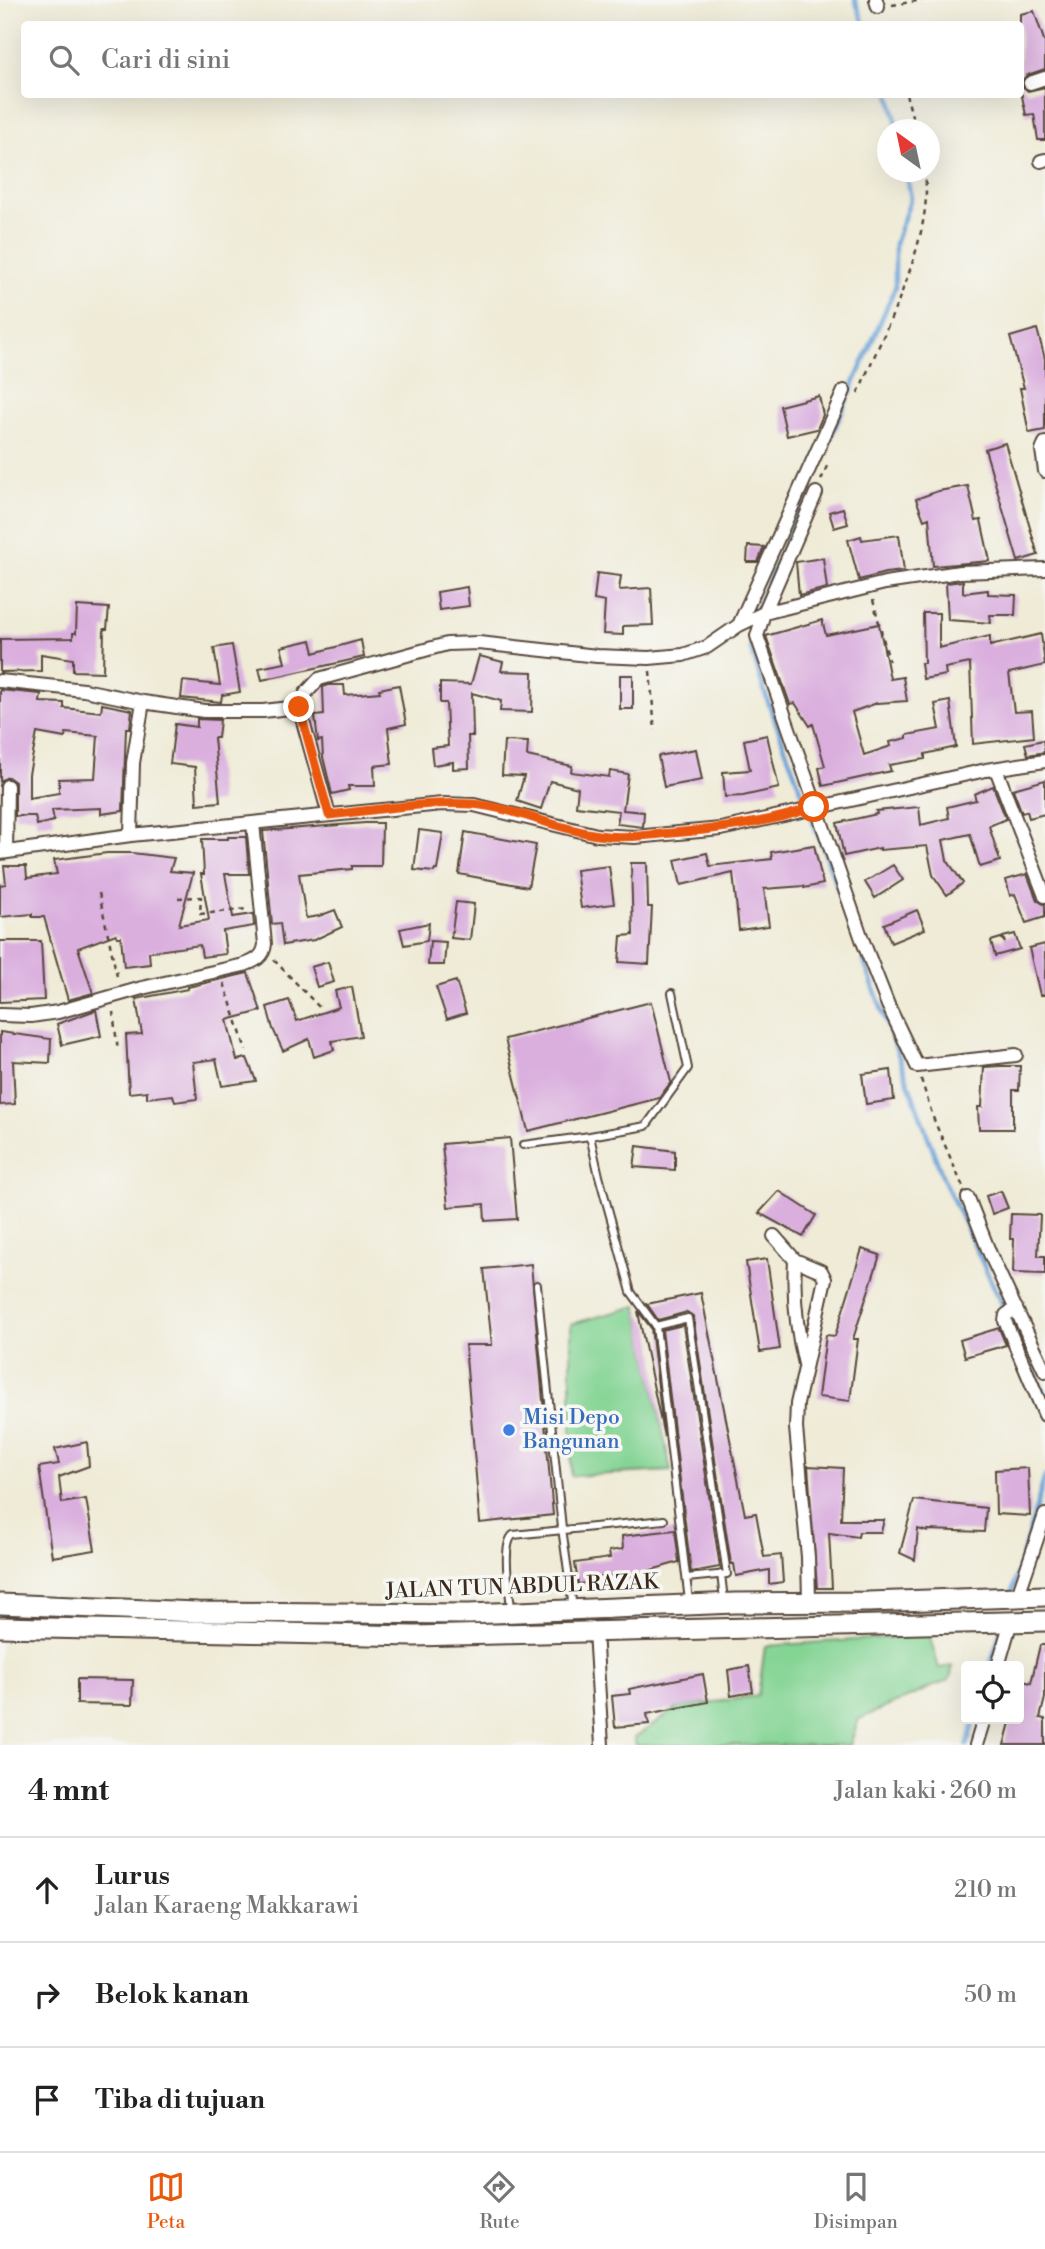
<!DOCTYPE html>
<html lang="id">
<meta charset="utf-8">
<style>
body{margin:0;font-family:"Libre Bodoni",serif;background:#f6f6f6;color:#222}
.controls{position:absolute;right:21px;bottom:21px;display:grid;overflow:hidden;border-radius:7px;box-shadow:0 7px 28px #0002}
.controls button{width:63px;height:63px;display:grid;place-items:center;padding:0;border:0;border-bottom:2px solid #e0e0e0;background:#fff;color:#222;font:35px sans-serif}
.compass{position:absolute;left:877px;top:119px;width:63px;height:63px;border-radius:50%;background:#fff;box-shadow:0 7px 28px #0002;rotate:327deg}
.stop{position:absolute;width:21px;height:21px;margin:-16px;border:5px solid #ea580c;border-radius:50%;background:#fff}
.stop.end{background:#ea580c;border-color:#fff;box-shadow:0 2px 7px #0008}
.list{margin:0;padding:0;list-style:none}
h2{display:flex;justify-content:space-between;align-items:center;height:91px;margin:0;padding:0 28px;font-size:30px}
h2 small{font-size:23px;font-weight:400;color:#767676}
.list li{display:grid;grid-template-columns:46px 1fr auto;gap:21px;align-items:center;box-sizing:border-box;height:105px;padding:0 28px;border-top:2px solid #e0e0e0}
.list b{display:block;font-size:26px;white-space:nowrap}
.list p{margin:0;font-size:23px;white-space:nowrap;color:#767676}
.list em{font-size:23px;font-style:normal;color:#767676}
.icon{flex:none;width:38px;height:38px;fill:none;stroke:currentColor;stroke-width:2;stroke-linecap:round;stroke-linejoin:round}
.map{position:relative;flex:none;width:1045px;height:1745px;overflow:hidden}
.search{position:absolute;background:#fff;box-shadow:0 7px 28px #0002;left:21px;right:21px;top:21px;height:77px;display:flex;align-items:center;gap:18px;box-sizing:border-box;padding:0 24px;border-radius:7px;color:#767676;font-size:26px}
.sheet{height:406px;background:#fff}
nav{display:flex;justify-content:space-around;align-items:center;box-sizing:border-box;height:98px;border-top:2px solid #e0e0e0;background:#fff;font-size:19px;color:#767676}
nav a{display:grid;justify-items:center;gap:4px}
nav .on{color:#ea580c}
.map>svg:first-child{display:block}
</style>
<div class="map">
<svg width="1045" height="1745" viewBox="0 0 1045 1745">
<rect width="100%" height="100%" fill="#f6f6f2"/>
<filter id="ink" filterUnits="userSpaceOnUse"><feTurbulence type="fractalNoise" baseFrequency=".0143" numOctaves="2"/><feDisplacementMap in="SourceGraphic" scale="14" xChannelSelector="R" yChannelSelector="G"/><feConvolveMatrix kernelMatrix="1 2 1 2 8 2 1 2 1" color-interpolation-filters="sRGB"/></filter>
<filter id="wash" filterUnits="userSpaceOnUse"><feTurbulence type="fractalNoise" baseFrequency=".00686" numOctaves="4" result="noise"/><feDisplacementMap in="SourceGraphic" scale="28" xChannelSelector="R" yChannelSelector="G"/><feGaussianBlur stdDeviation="1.57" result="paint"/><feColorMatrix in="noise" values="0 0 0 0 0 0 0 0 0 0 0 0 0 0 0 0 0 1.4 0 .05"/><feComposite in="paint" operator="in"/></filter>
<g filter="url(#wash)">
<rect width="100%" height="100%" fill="#efebd7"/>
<path fill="#84d494" stroke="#607f59" stroke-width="2" d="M637 1306 671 1471 571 1476V1324Z
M929 1635 939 1668 953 1666 950 1679 859 1719 850 1745H636L634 1738 679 1707 758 1696 765 1646Z"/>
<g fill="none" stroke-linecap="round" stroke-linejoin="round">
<path stroke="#6aa2d8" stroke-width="4.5" d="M855 0 864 24
M890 94 898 130
M755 613 895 288V243L911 198 906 172
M750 624 751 649 768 702 846 910
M864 961 943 1178 1006 1313
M1025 1352 1045 1396
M1012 1592 1045 1476
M990 1666 1002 1627
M967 1745 975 1719"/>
</g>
<g id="blocks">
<path fill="#daafde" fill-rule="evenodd" d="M1034 11 1045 43V69L1027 75 1021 82 1022 86 1028 91 1045 87V140H1038L1034 114 1026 115 1020 87V14Z
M1037 329 1045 359V430L1029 433 1020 388H1024L1010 337Z
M819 396 823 415 817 429 787 436 780 406Z
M1005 443 1038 555 1018 561 985 449Z
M968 486 976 521 981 520 990 561 933 566 929 518 924 520 916 499 938 491Z
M843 508 848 524 834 528 829 512Z
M899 535 904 571 885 573 859 580 848 540 861 536 862 540Z
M748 546 764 547 758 562H747Z
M823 558 827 588 799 595 796 562Z
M597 573 621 576 619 590 651 588 653 625 623 626V635L603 634 605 602 594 600Z
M963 581V593L988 590V594L1016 595 1015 615H990L991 623 948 620 946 583Z
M467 587 469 606 439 610 437 592Z
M77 606 109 608 107 629H104L103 672 73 671V659L41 654V671L0 672V639L73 638V633H76Z
M923 613H939V648L990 636V646L1041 634 1045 665 1009 673 1014 712 1032 711 1034 737 973 744 970 663 945 668 946 675 923 679 921 663H924Z
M822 620 826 635 879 624 890 679 903 677 907 701 877 703 852 712 864 755 891 746 890 742 907 738V735L940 729 935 704 950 701 956 747 925 754V759L889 765 891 771 823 786 819 768 825 766 813 724 810 726 795 703 790 704 766 636Z
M311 640 314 653 361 640 364 657 262 680 259 668 285 663 281 647Z
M232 645 240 692 222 695 221 702 181 698 183 681 220 685 214 648Z
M479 656 503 662 501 671 533 672 532 712 500 711 501 701 472 693 473 736H468L469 768 453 769V762L433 765 431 748 448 746 446 703H440V683L471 684Z
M620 675H633V709H620Z
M329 685H344L345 695 380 692 379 689 399 685 406 724 388 728 392 764 374 766 375 786H348L349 790 332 794 323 757 322 740 318 741 315 716 324 715 323 687Z
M0 690 41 694 40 702 64 703V708L101 712 102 704 132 710 130 728H126L123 811 101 814V808L52 810 54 821 37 825 35 816H15V782L8 777 0 781ZM37 733 65 738 66 733 98 736 95 778 59 779V793L29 798V774Z
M197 719 220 720 218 738H214L220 802 197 804 195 767 170 764 175 724 197 727Z
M767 735 779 788 743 796 725 797 723 772 750 770 744 740Z
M1043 740 1045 752 1028 755 1025 744Z
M504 741 528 742 527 756 572 766 571 772 609 777 610 771 628 774 623 810 644 812 643 827 617 824 619 811 576 806 578 788 550 781 541 809 517 801 524 776 502 775Z
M696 749 702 780 664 787 658 756Z
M1045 780V814L1029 818 1027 811 1022 813 1013 789Z
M993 786 1006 819 989 826 1000 861 980 867 970 834 943 840 947 860 963 883 947 895 933 875 927 846 880 850V848L844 856 837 823 877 814 876 811 919 807 921 825 949 818 947 807 976 800 974 794Z
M365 823H382L381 866H352V869L299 874 306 918 319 916 335 910 342 927 314 940 283 945 280 923 272 924 263 831Z
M419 830 443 833 437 870H435L434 872 414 870Z
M465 832 536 845 528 887 459 874Z
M228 837H246L249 874H225L233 917 253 914 254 926 223 931 226 954 202 957 200 945 149 952 150 964 124 967 121 937H117L116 934 78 948 93 993 68 1000 44 917H32V914L0 917V885L6 884 4 866H26L27 878 57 874 54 860 107 853H132L174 858 170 871 193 873 179 925 209 920 201 874H204L202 839H228Z
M814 845 823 884 804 888V886L764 889 769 926 739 930 733 873 681 885 675 860 707 853 710 866 772 859 771 852Z
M631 863H647L648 907H652L649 964 619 962 621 936 633 935Z
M893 865 903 880 875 898 865 882Z
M609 866 614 904 581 908 576 870Z
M1027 874 1037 900 1045 905V917L1026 923 1015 894 1010 896 1006 880Z
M456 902 474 904 470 940 451 938Z
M917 910 925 929 891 943 884 924Z
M429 923 427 941 404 945 400 929Z
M1015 934 1020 949 995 956 991 941 1001 938 1005 943 1003 937Z
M0 941H41L44 1000 0 1002Z
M430 941 446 942 444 965H428Z
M1045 944V995H1040L1029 948Z
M328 962 334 982 317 987 311 967Z
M248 973 261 1011 227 1020 237 1060 247 1058 256 1081 222 1086 216 1059 193 1062 197 1099 175 1102 173 1095 147 1098V1091L129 1093 126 1035 142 1034 136 999 188 989V987Z
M456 981 466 1013 447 1019 436 987Z
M352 987 361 1036 332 1041 334 1050 314 1057 309 1039 283 1051 273 1029 267 1007 289 1000 297 1021 339 1007 335 991Z
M651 1002 671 1082 659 1098 528 1131 505 1039Z
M96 1010 101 1036 62 1045 57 1024Z
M0 1032 51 1039 50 1063 13 1061 15 1104 0 1105Z
M1000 1066H1020L1019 1090H1013V1129H979L978 1107H982L984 1067Z
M891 1070 894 1100 866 1104 862 1074Z
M510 1138 517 1219 485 1221 484 1204 448 1207 442 1144Z
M637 1146 675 1151V1170L634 1167Z
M779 1191 816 1215 803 1237 759 1213Z
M1001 1191 1008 1208 992 1214 986 1196Z
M1011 1214 1040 1215 1038 1256H1045V1274L1013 1273 1014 1239H1010Z
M862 1249 880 1255 853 1339H858L850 1401 818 1397 826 1335 835 1336Z
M767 1259 780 1349 760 1352 746 1262Z
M531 1264 553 1515 480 1523 465 1345H492L484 1269Z
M701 1293 745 1515 756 1513 764 1557 781 1555 783 1582 769 1584V1570L736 1576 734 1564H731L693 1316 687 1312 658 1320 647 1304Z
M638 1311 651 1328 664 1437 641 1327Z
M683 1325 720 1567 691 1572 662 1330Z
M999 1328 1006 1345 965 1357 960 1340Z
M87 1442 89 1466 59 1477 62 1503 86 1499 95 1550 52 1557 39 1467 59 1464 55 1449Z
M808 1466 843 1468 841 1520H884L881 1532H859L858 1537 829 1533 832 1588H817Z
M1028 1468 1030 1516 996 1514 995 1470Z
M914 1500 986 1508 984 1532 928 1530V1532L918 1529 915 1560 900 1553Z
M675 1530 679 1562 627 1577 626 1574 594 1578 595 1582 578 1584 575 1563 610 1558 609 1551 623 1549 622 1536Z
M1040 1645H1045V1698L1040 1718 1045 1719V1745H1004L1011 1719H1019V1680L1031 1683Z
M749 1666 753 1692 731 1696 728 1670Z
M703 1674 708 1702 647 1714 649 1724 615 1727 612 1696 630 1694 629 1689Z
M77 1679 133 1680 132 1705 77 1704Z"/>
</g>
</g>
<g filter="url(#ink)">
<use href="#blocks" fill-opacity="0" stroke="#56473a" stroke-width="2"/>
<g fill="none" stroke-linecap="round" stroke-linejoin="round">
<defs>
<path id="service" d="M590 1136 646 1126 688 1068 672 993
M523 1145 590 1136 599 1176 631 1292 656 1326 689 1601
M537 1285 562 1528 573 1608
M656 1326 688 1318 727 1574 687 1578
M721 1574 724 1600
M511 1609C510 1592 501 1546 513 1535L664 1520"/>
<path id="minor" d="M876 0 878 7
M1030 83 1045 78
M1041 161 1045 160
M1045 443 1042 450 1045 471
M816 493 764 613 757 636 862 939 888 1005 917 1066 1016 1055
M739 625 844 391
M0 681 84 690 143 702 133 763 131 835
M143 702 204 711H263L299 707 329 815
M299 707 306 693 319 679 447 644 479 643 597 656 649 658 683 655 707 647 739 625 764 613 885 583 960 572 1045 569
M996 769 1045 896
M6 852 7 786
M0 853 131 835 442 804 474 805 597 835 635 837 721 829 986 770 1045 761
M0 1015 31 1016 58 1012 142 988 244 965C255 961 264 957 265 944L253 823
M968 1198 990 1254 1045 1371
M774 1236 795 1260 821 1271 825 1279 797 1404 796 1428 808 1557 809 1601
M795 1260C793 1296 796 1329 805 1364
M1016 1308 1006 1315 1005 1321 1045 1415
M1017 1598 1045 1515
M595 1631 602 1745
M998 1666 1011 1621
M976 1745 984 1719"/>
<path id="primary" d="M0 1604 197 1612 469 1614 735 1603 868 1602 1045 1596
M0 1627 414 1636 1045 1621"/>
</defs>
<use href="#service" stroke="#56473a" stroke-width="10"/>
<use href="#minor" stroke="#56473a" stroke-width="16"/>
<use href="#primary" stroke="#56473a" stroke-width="23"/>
<path stroke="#56473a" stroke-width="2.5" stroke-dasharray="5 5" stroke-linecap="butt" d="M892 5 923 0
M906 94 916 130
M858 393C882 336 937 233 924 172
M821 480 828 464
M873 600 889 661
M650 671 655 731
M99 893 118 981
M178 898 201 897 200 914 248 909
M274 960 321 1009
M224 983 246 1050
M113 1012 118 1051
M921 1079 934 1120 963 1187"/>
<use href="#service" stroke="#fff" stroke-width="6"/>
<use href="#minor" stroke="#fff" stroke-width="12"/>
<use href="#primary" stroke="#fff" stroke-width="19"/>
</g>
</g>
<g fill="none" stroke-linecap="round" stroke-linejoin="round" filter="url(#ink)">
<path stroke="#ea580c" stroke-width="9" d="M299 707 329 815C376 810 426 801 473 804 516 808 555 829 598 835 623 839 647 835 672 833 720 829 768 823 814 807"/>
</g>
<circle fill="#3f7fe0" stroke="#f6f6f2" stroke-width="2.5" cx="509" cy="1430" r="7"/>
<g text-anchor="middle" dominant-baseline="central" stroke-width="7" stroke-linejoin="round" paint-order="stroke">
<g font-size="21" fill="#366cbe" stroke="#f6f6f2" text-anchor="start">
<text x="523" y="1418">Misi Depo<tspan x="523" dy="24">Bangunan</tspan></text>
</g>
<g font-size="21" fill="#3b2a1e" stroke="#f6f6f2">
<text transform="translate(522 1587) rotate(-2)">JALAN TUN ABDUL RAZAK</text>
</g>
</g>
</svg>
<div class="controls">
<button><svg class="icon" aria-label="locate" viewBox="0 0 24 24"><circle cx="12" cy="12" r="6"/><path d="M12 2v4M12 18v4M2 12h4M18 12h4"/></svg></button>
</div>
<svg class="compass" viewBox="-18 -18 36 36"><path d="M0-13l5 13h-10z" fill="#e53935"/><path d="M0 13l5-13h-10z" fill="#767676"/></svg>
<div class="stop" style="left:814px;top:807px"></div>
<div class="stop end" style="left:299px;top:707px"></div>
<div class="search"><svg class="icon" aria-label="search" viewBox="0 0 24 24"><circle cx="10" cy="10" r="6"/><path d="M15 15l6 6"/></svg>Cari di sini</div>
</div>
<section class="sheet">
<h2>4 mnt<small>Jalan kaki · 260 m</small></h2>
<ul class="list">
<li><svg class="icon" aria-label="ahead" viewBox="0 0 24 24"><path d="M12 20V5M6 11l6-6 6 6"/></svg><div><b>Lurus</b><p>Jalan Karaeng Makkarawi</p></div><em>210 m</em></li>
<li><svg class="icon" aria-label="right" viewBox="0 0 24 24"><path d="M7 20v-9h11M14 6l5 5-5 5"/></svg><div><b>Belok kanan</b></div><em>50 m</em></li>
<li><svg class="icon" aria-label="arrive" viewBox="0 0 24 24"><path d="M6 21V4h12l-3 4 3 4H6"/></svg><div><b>Tiba di tujuan</b></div></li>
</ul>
</section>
<nav>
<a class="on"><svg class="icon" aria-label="map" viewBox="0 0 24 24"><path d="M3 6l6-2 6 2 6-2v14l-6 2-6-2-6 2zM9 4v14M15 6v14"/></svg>Peta</a>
<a><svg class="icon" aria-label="directions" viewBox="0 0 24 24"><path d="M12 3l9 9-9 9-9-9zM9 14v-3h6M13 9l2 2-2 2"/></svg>Rute</a>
<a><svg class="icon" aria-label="saved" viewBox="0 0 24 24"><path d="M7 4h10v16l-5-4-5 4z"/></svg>Disimpan</a>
</nav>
